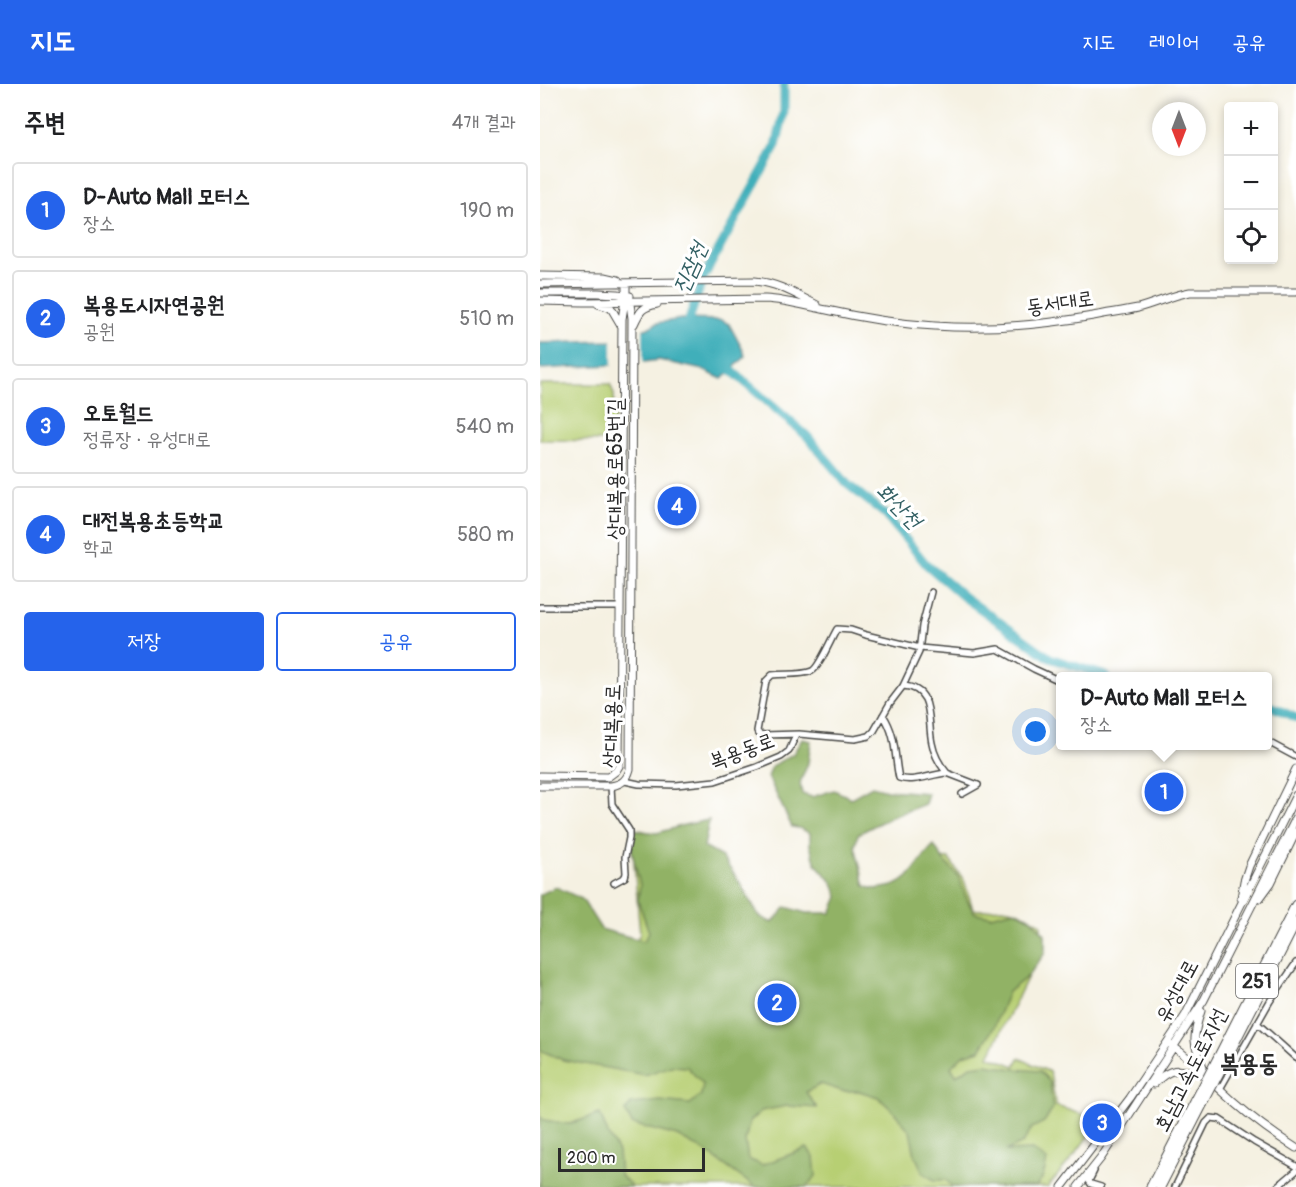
<!DOCTYPE html>
<html lang="ko">
<meta charset="utf-8">
<style>
body{margin:0;font-family:Pangolin,"Poor Story",sans-serif;background:#f6f6f6;color:#202124}
.controls{position:absolute;right:18px;top:18px;display:grid;overflow:hidden;border-radius:6px;box-shadow:0 3px 9px #0003}
.controls button{width:54px;height:54px;display:grid;place-items:center;padding:0;border:0;border-bottom:2px solid #e0e0e0;background:#fff;color:#202124;font:30px sans-serif}
.compass{position:absolute;left:612px;top:18px;width:54px;height:54px;border-radius:50%;background:#fff;box-shadow:0 3px 9px #0003;rotate:180deg}
.scale{position:absolute;left:18px;bottom:15px;width:147px;box-sizing:border-box;padding-left:6px;border:3px solid #2b2b2b;border-top:0;font-size:16px;line-height:21px;white-space:nowrap;color:#2b2b2b;-webkit-text-stroke:4px #fff;paint-order:stroke}
.you{position:absolute;left:496px;top:648px;width:21px;height:21px;margin:-15px;border:4px solid #fff;border-radius:50%;background:#1a73e8;box-shadow:0 0 0 9px #1a73e833}
.badge{display:grid;place-items:center;width:39px;height:39px;border-radius:50%;background:#2563eb;color:#fff;font-size:20px;font-weight:700}
.pin{position:absolute;translate:-50% -50%;border:3px solid #fff;box-shadow:0 2px 6px #0006}
.popup{position:absolute;left:516px;top:588px;width:216px;height:78px;box-sizing:border-box;display:grid;place-content:center;border-radius:6px;background:#fff;filter:drop-shadow(0 2px 4px #0005);font-size:20px;white-space:nowrap;color:#757577}
.popup b{font-size:22px;color:#202124}
.popup::after{content:'';position:absolute;left:50%;top:100%;margin-left:-12px;border:12px solid transparent;border-top-color:#fff}
.list{margin:0;padding:0;list-style:none}
h2{display:flex;justify-content:space-between;align-items:center;height:78px;margin:0;padding:0 24px;font-size:26px}
h2 small{font-size:20px;font-weight:400;color:#757577}
.list li{display:grid;grid-template-columns:39px 1fr auto;gap:18px;align-items:center;box-sizing:border-box;height:96px;margin:0 12px 12px;padding:0 12px;border:2px solid #e0e0e0;border-radius:6px}
.list b{display:block;font-size:22px;white-space:nowrap}
.list p{margin:0;font-size:20px;white-space:nowrap;color:#757577}
.list em{font-size:20px;font-style:normal;color:#757577}
.actions{display:flex;gap:12px;padding:18px 24px}
.actions a{flex:1;padding:14px 0;border:2px solid #2563eb;border-radius:6px;text-align:center;font-size:21px;color:#2563eb}
.actions .main{background:#2563eb;color:#fff}
.icon{flex:none;width:33px;height:33px;fill:none;stroke:currentColor;stroke-width:2;stroke-linecap:round;stroke-linejoin:round}
.map{position:relative;flex:none;width:756px;height:1103px;overflow:hidden}
header{display:flex;align-items:center;gap:36px;box-sizing:border-box;height:84px;padding:0 30px;background:#2563eb;color:#fff}
header strong{font-size:28px}
nav{display:flex;gap:33px;margin-inline-start:auto;font-size:21px}
main{display:flex}
aside{flex:1;background:#fff}
.map>svg:first-child{display:block}
</style>
<header>
<strong>지도</strong>
<nav><a>지도</a><a>레이어</a><a>공유</a></nav>
</header>
<main>
<aside>
<h2>주변<small>4개 결과</small></h2>
<ul class="list">
<li><span class="badge">1</span><div><b>D-Auto Mall 모터스</b><p>장소</p></div><em>190 m</em></li>
<li><span class="badge">2</span><div><b>복용도시자연공원</b><p>공원</p></div><em>510 m</em></li>
<li><span class="badge">3</span><div><b>오토월드</b><p>정류장 · 유성대로</p></div><em>540 m</em></li>
<li><span class="badge">4</span><div><b>대전복용초등학교</b><p>학교</p></div><em>580 m</em></li>
</ul>
<div class="actions"><a class="main">저장</a><a>공유</a></div>
</aside>
<div class="map">
<svg width="756" height="1103" viewBox="0 0 756 1103">
<rect width="100%" height="100%" fill="#fff"/>
<filter id="ink" filterUnits="userSpaceOnUse"><feTurbulence type="fractalNoise" baseFrequency=".0167" numOctaves="2"/><feDisplacementMap in="SourceGraphic" scale="12" xChannelSelector="R" yChannelSelector="G"/><feConvolveMatrix kernelMatrix="1 2 1 2 8 2 1 2 1" color-interpolation-filters="sRGB"/></filter>
<filter id="wash" filterUnits="userSpaceOnUse"><feTurbulence type="fractalNoise" baseFrequency=".008" numOctaves="4" result="noise"/><feDisplacementMap in="SourceGraphic" scale="24" xChannelSelector="R" yChannelSelector="G"/><feGaussianBlur stdDeviation="1.35" result="paint"/><feColorMatrix in="noise" values="0 0 0 0 0 0 0 0 0 0 0 0 0 0 0 0 0 1.4 0 .05"/><feComposite in="paint" operator="in"/></filter>
<g filter="url(#wash)">
<rect width="100%" height="100%" fill="#f5f1e2"/>
<path fill="#b7cf73" stroke="#717d4f" stroke-width="1.5" d="M0 300H70L74 310 75 357 0 356Z
M91 744 147 757 215 844 255 865 320 804 333 808 368 803 387 773 409 775 424 796 433 825C444 828 453 824 463 824 478 825 489 833 501 840V866L449 972 475 982 479 974 510 988 516 1022 560 1036 536 1069 508 1103H0V811L11 818 62 857 96 856 100 850Z"/>
<path fill="#91b265" stroke="#5e6e48" stroke-width="1.5" d="M262 655 271 657 268 679 260 699 262 710 272 713 294 706 311 714 332 702 347 706 388 709 385 720 349 734 318 750 315 762 325 802C335 806 337 805 348 803 372 799 378 775 394 761L404 777 418 792 427 816 435 829 451 832 475 826 491 835 505 850V869L488 892 468 908 454 943 440 966 423 971 411 983 416 991 431 982 446 980 473 985 500 987 510 998 513 1025 504 1038 492 1044 483 1059 466 1067 492 1066 507 1076 503 1093 496 1103H411V1101L406 1096H394L383 1089 375 1071 370 1047 353 1027 338 1013 319 1007H302L281 1000 266 1008 277 1024 247 1022 221 1027 210 1037 205 1056 208 1075 222 1081 267 1064 274 1073 276 1092 266 1103H215L166 1068 137 1052 92 1040 85 1027 91 1020 120 1017 150 1020 161 1011 163 1000 147 983 131 982 105 991 23 976 0 966V812L3 809 16 803 42 815 61 845 104 857 109 848 98 817 100 801 92 768 93 746 117 749 144 741 169 736 164 763 182 773 198 796 219 832 232 839 246 823 266 829H291L298 813 293 799 276 780 270 762V749L259 744 252 743 228 693 232 682 253 670Z
M60 1030 68 1050 78 1068 80 1091 90 1101V1103H0V1032L4 1036 29 1040Z"/>
<path fill="#3fafba" stroke="#356d72" stroke-width="1.5" d="M141 235 181 236 189 240 204 268 205 273 182 295 163 286 119 276 88 280 0 285V259L71 257 108 244 117 239Z"/>
<path fill="#f5f1e2" d="M103 243V281L72 284V253Z"/>
<g fill="none" stroke-linecap="round" stroke-linejoin="round">
<path stroke="#3fafba" stroke-width="9" d="M146 245 163 194 236 62 244 28V0
M183 279 267 352 307 400 345 430 386 480 424 513 510 574 566 592
M728 622H731L756 634"/>
</g>
</g>
<g filter="url(#ink)">
<g fill="none" stroke-linecap="round" stroke-linejoin="round">
<defs>
<path id="street" d="M0 523H80
M363 602C395 604 387 637 392 659 394 670 400 681 407 689L438 701 422 710
M343 631C357 652 354 672 359 694 375 699 391 690 407 689
M259 650 224 651 219 650 217 647 226 597 232 591C244 589 260 592 272 587 279 584 292 553 297 545L311 546 326 551 380 564 434 569 458 565 494 585 520 597
M728 658 756 673
M85 697 99 700 136 701 175 697 217 683 241 673 249 667 256 651 259 650 315 655 329 652 334 647 350 619 363 602 379 568 382 542 391 508
M71 702 72 720 89 746V754L85 773 86 789 85 793 74 799
M717 939 756 974
M680 1005 730 917 756 879
M554 1087 549 1097 551 1100 561 1103
M635 1103 666 1039 671 1034 679 1035 714 1058 756 1082
M737 1103 756 1087"/>
<path id="secondary" d="M0 192 65 193 78 196
M0 200 215 197C238 199 257 211 277 221
M0 209H58L78 210 90 212
M0 217 43 218 225 215C246 216 266 222 287 226 322 234 359 240 395 242 448 246 501 241 553 232 568 229 584 227 598 224 616 219 633 211 650 208H756
M58 220 71 224 81 241
M94 240C100 227 102 223 117 220
M0 692 68 693 76 687 79 682 82 235 86 210V199
M0 702H71C82 700 87 696 90 685L92 234 90 220 86 210
M701 814 704 797 709 782 756 685
M720 814 731 799 756 748
M661 927C651 957 654 960 665 988
M632 962C651 974 665 991 681 1006 704 1028 729 1047 756 1064
M614 1000C633 980 641 986 666 991
M522 1103 590 1014 645 932 756 711
M538 1103 561 1074 664 916 756 734"/>
<path id="highway" d="M678 974 756 821
M684 979 756 838
M611 1103 656 1016
M620 1103 662 1021"/>
</defs>
<use href="#street" stroke="#494946" stroke-width="8"/>
<use href="#secondary" stroke="#494946" stroke-width="9"/>
<use href="#highway" stroke="#494946" stroke-width="11"/>
<use href="#street" stroke="#fff" stroke-width="5"/>
<use href="#secondary" stroke="#fff" stroke-width="7"/>
<use href="#highway" stroke="#fff" stroke-width="9"/>
<defs>
<path id="highway-bridge" d="M656 1016 678 974
M662 1021 684 979"/>
</defs>
<use href="#highway-bridge" stroke="#494946" stroke-width="11" stroke-linecap="butt"/>
<use href="#highway-bridge" stroke="#fff" stroke-width="9"/>
</g>
</g>
<g text-anchor="middle" dominant-baseline="central" stroke-width="6" stroke-linejoin="round" paint-order="stroke">
<rect fill="#fff" stroke="#6b6b6b" stroke-width="1.5" x="696" y="880" width="42" height="34" rx="4.5"/>
<g font-size="20" font-weight="bold" fill="#2b2b2b">
<text x="717" y="897">251</text>
</g>
<g font-size="21" fill="#2b2b2b" stroke="#fff">
<text transform="translate(520 219) rotate(-8)">동서대로</text>
<text transform="translate(75 385) rotate(-90)">상대복용로65번길</text>
<text transform="translate(72 642) rotate(-88)">상대복용로</text>
<text transform="translate(202 667) rotate(-20)">복용동로</text>
<text transform="translate(637 907) rotate(-62)">유성대로</text>
<text transform="translate(651 986) rotate(-63)">호남고속도로지선</text>
</g>
<g font-size="22" font-style="italic" fill="#336064" stroke="#fff">
<text transform="translate(150 184) rotate(-66)">진잠천</text>
<text transform="translate(359 422) rotate(45)">화산천</text>
</g>
<g font-size="24" font-weight="bold" fill="#2b2b2b" stroke="#fff">
<text x="709" y="979">복용동</text>
</g>
</g>
</svg>
<div class="controls">
<button>+</button>
<button>−</button>
<button><svg class="icon" aria-label="locate" viewBox="0 0 24 24"><circle cx="12" cy="12" r="6"/><path d="M12 2v4M12 18v4M2 12h4M18 12h4"/></svg></button>
</div>
<svg class="compass" viewBox="-18 -18 36 36"><path d="M0-13l5 13h-10z" fill="#e53935"/><path d="M0 13l5-13h-10z" fill="#757577"/></svg>
<div class="scale">200 m</div>
<div class="you"></div>
<div class="pin badge" style="left:624px;top:708px">1</div>
<div class="popup"><b>D-Auto Mall 모터스</b>장소</div>
<div class="pin badge" style="left:237px;top:919px">2</div>
<div class="pin badge" style="left:562px;top:1039px">3</div>
<div class="pin badge" style="left:137px;top:422px">4</div>
</div>
</main>
